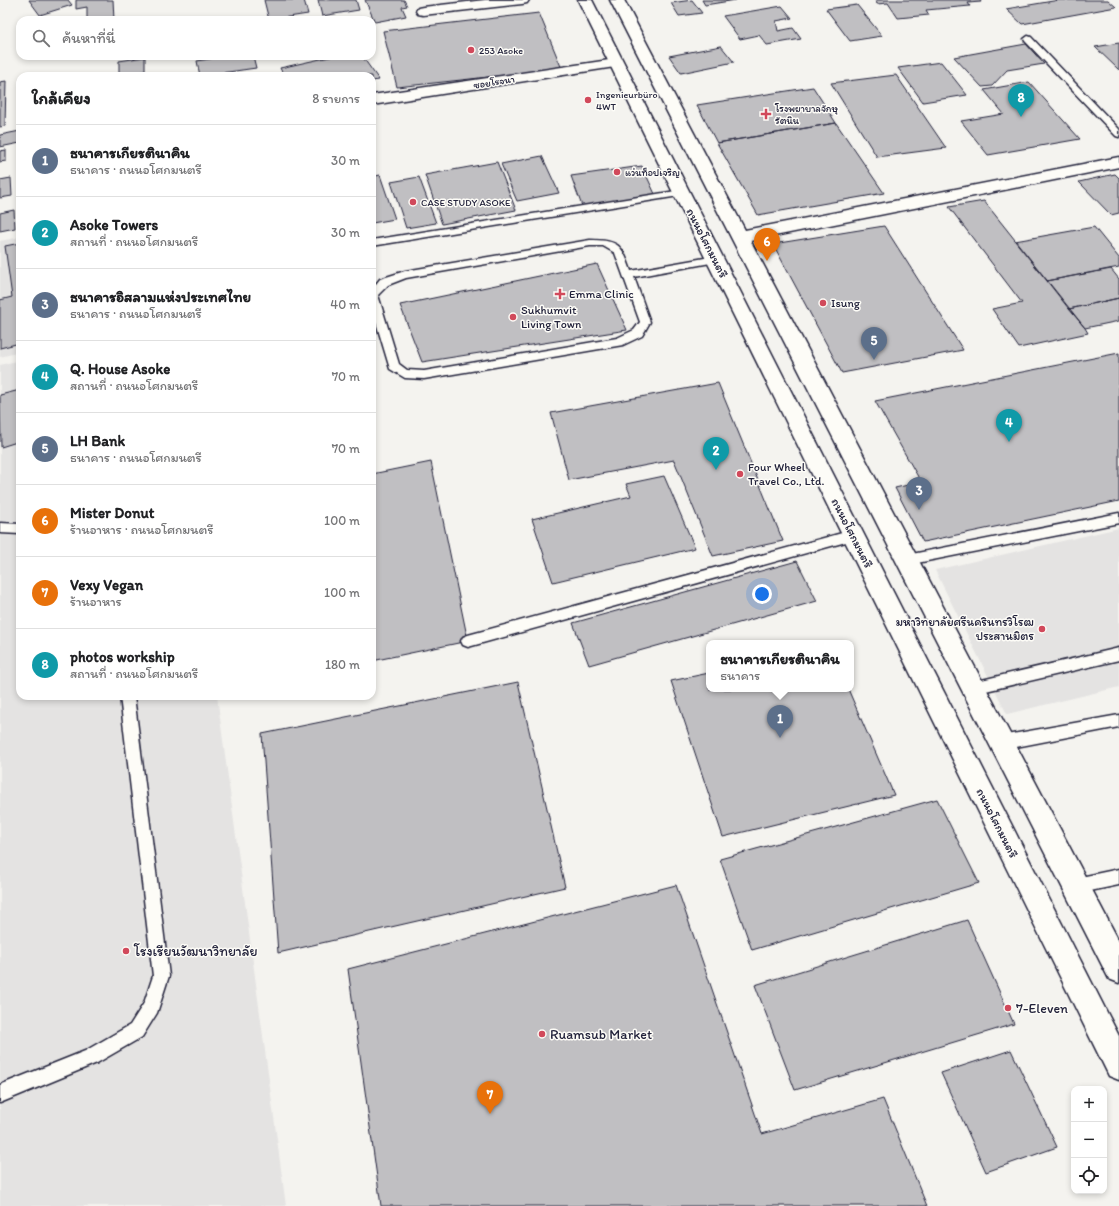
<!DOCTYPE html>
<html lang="th">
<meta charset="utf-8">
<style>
body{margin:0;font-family:Itim,"Playpen Sans Thai",sans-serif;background:#f2f2f2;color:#202124}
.controls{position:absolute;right:12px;bottom:12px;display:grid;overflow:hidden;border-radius:8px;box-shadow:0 2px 6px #0003}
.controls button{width:36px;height:36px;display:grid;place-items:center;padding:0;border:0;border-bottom:1px solid #e0e0e0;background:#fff;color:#202124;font:20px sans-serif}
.you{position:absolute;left:762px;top:594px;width:14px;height:14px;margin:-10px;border:3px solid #fff;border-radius:50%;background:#1a73e8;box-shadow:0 0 0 6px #1a73e833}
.badge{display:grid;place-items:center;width:26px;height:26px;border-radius:50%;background:#d1495b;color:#fff;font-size:13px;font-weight:700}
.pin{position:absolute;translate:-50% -33px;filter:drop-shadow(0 1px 2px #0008)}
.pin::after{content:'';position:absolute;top:21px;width:14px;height:12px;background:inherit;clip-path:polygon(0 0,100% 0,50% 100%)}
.popup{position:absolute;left:706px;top:640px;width:148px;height:52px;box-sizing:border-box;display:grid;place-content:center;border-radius:8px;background:#fff;filter:drop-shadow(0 1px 3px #0005);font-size:13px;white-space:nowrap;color:#757577}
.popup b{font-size:15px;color:#202124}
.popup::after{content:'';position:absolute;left:50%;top:100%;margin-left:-8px;border:8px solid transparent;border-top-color:#fff}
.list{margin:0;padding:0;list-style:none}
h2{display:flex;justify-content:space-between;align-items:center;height:52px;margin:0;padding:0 16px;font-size:17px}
h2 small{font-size:13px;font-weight:400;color:#757577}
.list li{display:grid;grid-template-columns:26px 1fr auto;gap:12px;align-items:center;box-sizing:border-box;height:72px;padding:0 16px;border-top:1px solid #e0e0e0}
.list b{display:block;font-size:15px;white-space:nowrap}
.list p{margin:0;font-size:13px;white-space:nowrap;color:#757577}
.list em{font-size:13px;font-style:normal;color:#757577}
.icon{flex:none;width:22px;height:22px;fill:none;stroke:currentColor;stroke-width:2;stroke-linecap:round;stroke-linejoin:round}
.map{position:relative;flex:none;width:1119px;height:1206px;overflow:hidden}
.search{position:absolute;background:#fff;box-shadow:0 2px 6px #0003;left:16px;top:16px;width:360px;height:44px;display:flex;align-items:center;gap:10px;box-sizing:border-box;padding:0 14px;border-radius:12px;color:#757577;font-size:15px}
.panel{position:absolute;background:#fff;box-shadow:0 2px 6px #0003;left:16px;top:72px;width:360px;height:628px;border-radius:12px}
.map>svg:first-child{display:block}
</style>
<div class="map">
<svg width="1119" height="1206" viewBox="0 0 1119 1206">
<rect width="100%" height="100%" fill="#f4f3ef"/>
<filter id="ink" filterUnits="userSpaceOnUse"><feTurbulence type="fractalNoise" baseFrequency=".025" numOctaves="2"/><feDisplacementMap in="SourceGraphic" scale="8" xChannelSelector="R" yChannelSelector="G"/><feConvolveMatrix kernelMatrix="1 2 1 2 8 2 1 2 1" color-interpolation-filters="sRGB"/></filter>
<g filter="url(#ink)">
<path fill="#e4e3e2" d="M20 237V352L0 357V241Z
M20 360V696H217L286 1206H0V365Z
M1119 528V687L1007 714 935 570Z"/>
<path fill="#c0bfc2" stroke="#22223b" d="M29 0H68L72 5 40 15Z
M76 0H113L114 20H87V7L76 9Z
M264 0H304L308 14 269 20Z
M318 0H356L359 10 322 16Z
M365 0H404L407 6 402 7 406 16 375 22Z
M692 0 702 13 679 16 671 3Z
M702 0H736L705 5Z
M875 0H980L981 2 968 3 970 6 926 10 929 15 898 18 888 3 877 4Z
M1059 0H1108L1116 7 1022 24 1006 9Z
M857 5 882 36 850 41 826 9Z
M782 6 792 18 776 21 778 31 793 28 801 39 767 45 759 35 740 39 723 16Z
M539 13 562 69 397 87 383 31Z
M1119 43V70L1095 47Z
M1026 44 1044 64 1007 70 992 86 982 87 954 57Z
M721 46 734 62 681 73 669 56Z
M228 56H253L256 68 200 76 197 61Z
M334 56H362L379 80 372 81V76H284L280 68Z
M145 57V71L119 75V61Z
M941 62 967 95 923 102 898 68Z
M896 75 946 148 877 157 831 83Z
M6 81 5 126 0 127V82Z
M1029 82 1080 139 988 155 961 121 1004 114 984 90Z
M813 87 836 123 717 143 697 105Z
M836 123 884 193 758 215 717 143Z
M20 131V143L0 147V135Z
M6 150V161L0 162V151Z
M542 156 559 193 517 201 501 164Z
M497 162 516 210 442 224 425 175Z
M642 166 655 194 582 206 571 176Z
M1115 174 1119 178V213L1111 215 1079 182Z
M380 175 395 219 372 223V177Z
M419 177 436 223 406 228 391 182Z
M11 178 12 196 0 198V180Z
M984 201 1085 328 1088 333 1019 348 992 309 1022 303 949 207Z
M14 210 15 228 0 231V213Z
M884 226 963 350 842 373 773 244Z
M1094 227 1119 258V267L1047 281 1015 241Z
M20 243V343L0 348V300L12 297 5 246Z
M597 264 627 330 422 362 400 305Z
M1111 269 1119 279V298L1069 309 1047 281Z
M1119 298V321L1085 328 1069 309Z
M1119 353V501L923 542 895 488 921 482 875 401Z
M718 383 783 541 713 556 674 460 569 480 551 413Z
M20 390V441L1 447 0 395Z
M431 462 468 641 372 661V474Z
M664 476 695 548 553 582 532 519 631 496 626 484Z
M797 561 817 601 589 665 573 623Z
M709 673V689H848L894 795 723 837 671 681Z
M518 682 565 887 278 953 262 734Z
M937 799 979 883 752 950 720 859Z
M676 885 762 1134 883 1099 927 1206H381L348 969Z
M967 920 1014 1024 795 1090 755 985Z
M1011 1050 1057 1147 986 1172 941 1073Z"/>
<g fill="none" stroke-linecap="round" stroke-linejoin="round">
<defs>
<path id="service" d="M1028 36 1031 37 1119 129V137L1116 136 1025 41 1024 39Z
M682 190 687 193 685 195 372 246V240Z
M590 240C619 240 622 245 631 271L716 256 721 259 716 262 634 277 650 322 642 336 623 345 424 379 405 378 390 369 372 309V289L380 279 405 271ZM590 246H603L615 253 640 322 634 330 617 338 424 371 407 370 399 364 378 295 388 285 406 278Z
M1119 513V523L907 565 903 564 901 560 903 556 907 555Z
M0 523 20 524V534L0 533Z
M853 530 857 531 859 535 857 539 853 540 468 647 463 645 461 641 463 637 468 635Z
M1119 648V660L973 694 968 692 966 688 968 684 973 682Z
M120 696H134L169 976 157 1013 142 1037 97 1063 0 1103V1085L85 1051 130 1025 144 1003 153 976Z
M1119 715V727L1001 750 996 748 994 743 996 738 1001 736Z
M1119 869V885L1076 894 1071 891 1068 886 1071 881 1076 878Z"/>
<path id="minor" d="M485 0H529L527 3 522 4 423 15 418 14 416 11 418 8 423 7Z
M616 59 621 60 623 63 621 66 372 105V95Z
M1119 157V167L740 243 734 241 732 237 734 233 740 231Z"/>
<path id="primary" d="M578 0H592L1119 1036V1080L1109 1076Z
M610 0H624L1119 941V983L1109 979Z"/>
</defs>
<use href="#service" stroke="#22223b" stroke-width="3"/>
<use href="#minor" stroke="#22223b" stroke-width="3"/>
<use href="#primary" stroke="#22223b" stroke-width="3"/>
<use href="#service" fill="#fdfcf7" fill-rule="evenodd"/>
<use href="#minor" fill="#fdfcf7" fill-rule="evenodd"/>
<use href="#primary" fill="#fdfcf7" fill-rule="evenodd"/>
</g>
</g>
<g fill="#d1495b" stroke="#fdfcf7" stroke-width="1.5">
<circle cx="471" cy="50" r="4"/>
<circle cx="588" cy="100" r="4"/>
<path d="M764 108h4v4h4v4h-4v4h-4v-4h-4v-4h4z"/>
<circle cx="617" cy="172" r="4"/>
<circle cx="413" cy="202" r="4"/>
<path d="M558 288h4v4h4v4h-4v4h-4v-4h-4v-4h4z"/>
<circle cx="823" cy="303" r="4"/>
<circle cx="513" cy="317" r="4"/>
<circle cx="740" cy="474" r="4"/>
<circle cx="1042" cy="629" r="4"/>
<circle cx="126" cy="951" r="4"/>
<circle cx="1008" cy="1008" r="4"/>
<circle cx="542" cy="1034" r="4"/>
</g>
<g text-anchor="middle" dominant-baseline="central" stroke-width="3" stroke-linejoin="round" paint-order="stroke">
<g font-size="10" fill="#22223b" stroke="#fdfcf7" text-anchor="start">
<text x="479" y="50">253 Asoke</text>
<text x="596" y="94">Ingenieurbüro<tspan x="596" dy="12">4WT</tspan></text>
<text x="775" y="108">โรงพยาบาลจักษุ<tspan x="775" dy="12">รัตนิน</tspan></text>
<text x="625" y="172">แว่นท็อปเจริญ</text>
<text x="421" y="202">CASE STUDY ASOKE</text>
</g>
<g font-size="10" fill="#22223b" stroke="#fdfcf7">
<text transform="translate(494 82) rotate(-9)">ซอยโรจนา</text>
</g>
<g font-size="12" fill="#22223b" stroke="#fdfcf7">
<text transform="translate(707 243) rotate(63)">ถนนอโศกมนตรี</text>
<text transform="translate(852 533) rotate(63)">ถนนอโศกมนตรี</text>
<text transform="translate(997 823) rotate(63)">ถนนอโศกมนตรี</text>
</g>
<g font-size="12" fill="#22223b" stroke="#fdfcf7" text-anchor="start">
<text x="569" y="294">Emma Clinic</text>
<text x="831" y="303">Isung</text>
<text x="521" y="310">Sukhumvit<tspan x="521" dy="14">Living Town</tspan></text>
<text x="748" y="467">Four Wheel<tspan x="748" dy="14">Travel Co., Ltd.</tspan></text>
<text x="1034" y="622" text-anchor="end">มหาวิทยาลัยศรีนครินทรวิโรฒ<tspan x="1034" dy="14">ประสานมิตร</tspan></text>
</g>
<g font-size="14" fill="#22223b" stroke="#fdfcf7" text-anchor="start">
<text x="134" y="951">โรงเรียนวัฒนาวิทยาลัย</text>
<text x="1016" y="1008">7-Eleven</text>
<text x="550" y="1034">Ruamsub Market</text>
</g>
</g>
</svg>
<div class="controls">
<button>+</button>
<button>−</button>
<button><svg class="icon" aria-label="locate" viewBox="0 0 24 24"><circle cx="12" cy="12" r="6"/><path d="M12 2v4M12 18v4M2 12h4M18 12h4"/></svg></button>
</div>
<div class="you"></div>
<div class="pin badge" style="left:780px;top:738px;background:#5c6f8a">1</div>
<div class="popup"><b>ธนาคารเกียรตินาคิน</b>ธนาคาร</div>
<div class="pin badge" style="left:716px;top:470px;background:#0f9aa8">2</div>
<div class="pin badge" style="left:919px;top:510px;background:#5c6f8a">3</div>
<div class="pin badge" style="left:1009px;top:442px;background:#0f9aa8">4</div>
<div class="pin badge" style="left:874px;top:360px;background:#5c6f8a">5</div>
<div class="pin badge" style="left:767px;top:261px;background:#e8710a">6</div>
<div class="pin badge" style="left:490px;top:1114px;background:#e8710a">7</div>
<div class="pin badge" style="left:1021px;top:117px;background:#0f9aa8">8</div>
<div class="search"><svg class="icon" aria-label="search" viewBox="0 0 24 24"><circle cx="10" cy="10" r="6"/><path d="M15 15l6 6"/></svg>ค้นหาที่นี่</div>
<section class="panel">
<h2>ใกล้เคียง<small>8 รายการ</small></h2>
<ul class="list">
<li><span class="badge" style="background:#5c6f8a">1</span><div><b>ธนาคารเกียรตินาคิน</b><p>ธนาคาร · ถนนอโศกมนตรี</p></div><em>30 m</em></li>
<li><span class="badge" style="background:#0f9aa8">2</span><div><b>Asoke Towers</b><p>สถานที่ · ถนนอโศกมนตรี</p></div><em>30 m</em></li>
<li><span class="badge" style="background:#5c6f8a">3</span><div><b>ธนาคารอิสลามแห่งประเทศไทย</b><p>ธนาคาร · ถนนอโศกมนตรี</p></div><em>40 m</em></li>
<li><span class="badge" style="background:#0f9aa8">4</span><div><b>Q. House Asoke</b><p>สถานที่ · ถนนอโศกมนตรี</p></div><em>70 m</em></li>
<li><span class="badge" style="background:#5c6f8a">5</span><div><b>LH Bank</b><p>ธนาคาร · ถนนอโศกมนตรี</p></div><em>70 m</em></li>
<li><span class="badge" style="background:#e8710a">6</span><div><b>Mister Donut</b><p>ร้านอาหาร · ถนนอโศกมนตรี</p></div><em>100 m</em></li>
<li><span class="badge" style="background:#e8710a">7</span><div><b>Vexy Vegan</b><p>ร้านอาหาร</p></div><em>100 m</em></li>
<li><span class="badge" style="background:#0f9aa8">8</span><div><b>photos workship</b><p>สถานที่ · ถนนอโศกมนตรี</p></div><em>180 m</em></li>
</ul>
</section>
</div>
